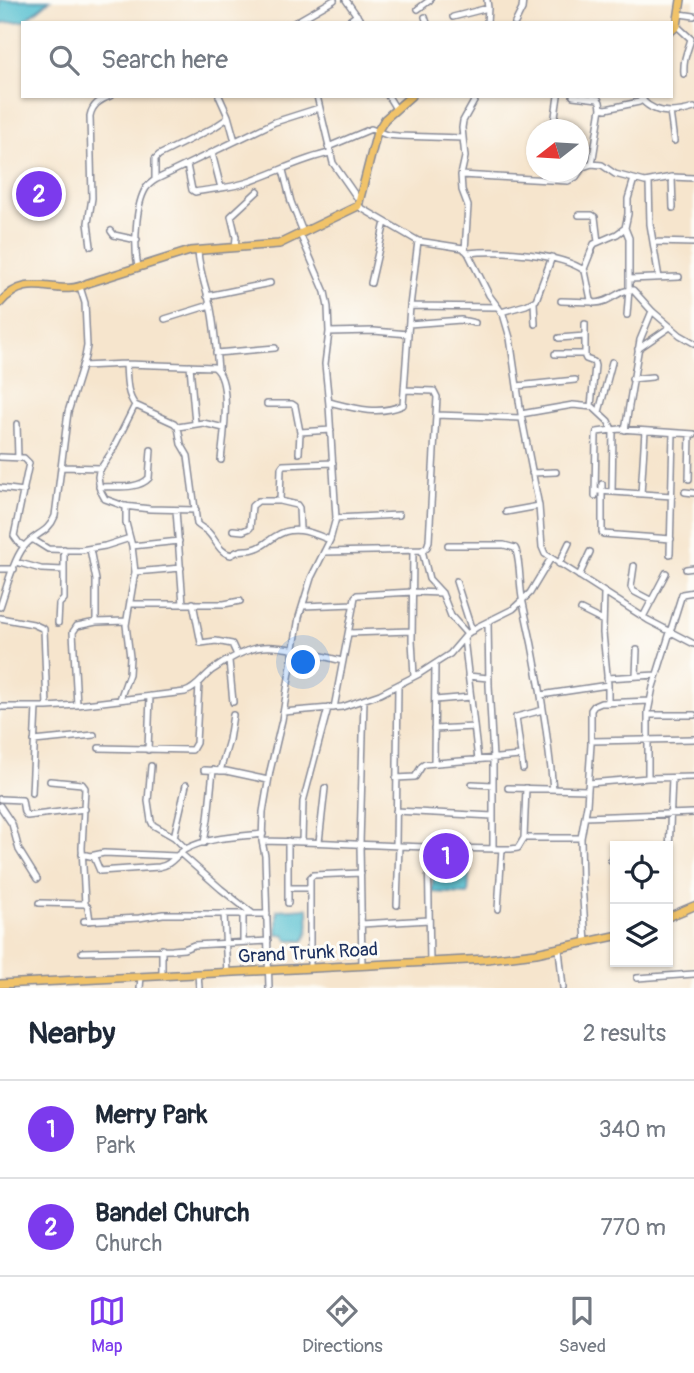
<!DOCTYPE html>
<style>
body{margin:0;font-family:Pangolin,sans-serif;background:#f2f2f3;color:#1f2937}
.controls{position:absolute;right:21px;bottom:21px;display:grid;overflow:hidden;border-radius:0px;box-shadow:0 2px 5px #0004}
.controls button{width:63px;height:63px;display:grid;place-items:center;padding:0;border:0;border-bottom:2px solid #e0e1e3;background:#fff;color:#1f2937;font:35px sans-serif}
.compass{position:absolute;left:526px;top:119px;width:63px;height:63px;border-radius:50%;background:#fff;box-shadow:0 2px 5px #0004;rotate:253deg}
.you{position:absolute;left:304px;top:663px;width:24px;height:24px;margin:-18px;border:5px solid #fff;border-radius:50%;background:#1a73e8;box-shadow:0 0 0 10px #1a73e833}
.badge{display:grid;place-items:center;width:46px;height:46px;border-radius:50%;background:#7c3aed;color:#fff;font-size:23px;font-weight:700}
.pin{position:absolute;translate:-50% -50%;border:4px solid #fff;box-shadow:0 2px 7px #0006}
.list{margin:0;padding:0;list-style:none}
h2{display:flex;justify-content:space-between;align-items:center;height:91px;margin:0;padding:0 28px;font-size:30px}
h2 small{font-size:23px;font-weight:400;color:#747a83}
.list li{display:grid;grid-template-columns:46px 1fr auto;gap:21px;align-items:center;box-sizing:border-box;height:98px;padding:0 28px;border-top:2px solid #e0e1e3}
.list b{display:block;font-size:26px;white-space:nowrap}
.list p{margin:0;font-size:23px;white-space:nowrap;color:#747a83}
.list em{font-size:23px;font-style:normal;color:#747a83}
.icon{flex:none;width:38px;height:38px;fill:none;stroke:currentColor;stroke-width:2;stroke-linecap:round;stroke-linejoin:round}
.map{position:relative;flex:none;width:694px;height:988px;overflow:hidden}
.search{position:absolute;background:#fff;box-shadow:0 2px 5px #0004;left:21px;right:21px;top:21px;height:77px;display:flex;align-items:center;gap:18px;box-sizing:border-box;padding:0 24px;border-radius:0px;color:#747a83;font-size:26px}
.sheet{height:287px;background:#fff}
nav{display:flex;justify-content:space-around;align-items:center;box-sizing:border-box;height:98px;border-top:2px solid #e0e1e3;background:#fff;font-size:19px;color:#747a83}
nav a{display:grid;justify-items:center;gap:4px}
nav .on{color:#7c3aed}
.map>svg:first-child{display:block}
</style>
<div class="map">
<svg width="694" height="988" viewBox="0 0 694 988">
<rect width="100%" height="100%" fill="#fdfcf7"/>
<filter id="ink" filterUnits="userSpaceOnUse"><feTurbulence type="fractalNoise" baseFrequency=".0143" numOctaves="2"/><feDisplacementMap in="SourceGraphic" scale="14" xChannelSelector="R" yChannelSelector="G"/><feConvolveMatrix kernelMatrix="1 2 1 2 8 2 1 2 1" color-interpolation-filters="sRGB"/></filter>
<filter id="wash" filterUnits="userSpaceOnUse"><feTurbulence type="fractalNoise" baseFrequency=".00686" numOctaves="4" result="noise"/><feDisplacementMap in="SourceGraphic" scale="28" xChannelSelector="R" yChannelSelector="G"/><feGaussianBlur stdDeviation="1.57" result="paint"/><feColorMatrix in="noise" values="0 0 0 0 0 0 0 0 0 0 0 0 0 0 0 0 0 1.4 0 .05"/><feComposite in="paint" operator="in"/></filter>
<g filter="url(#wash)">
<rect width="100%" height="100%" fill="#f6e5cd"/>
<path fill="#85d291" stroke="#508078" stroke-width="2" d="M427 847 466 849 465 865 426 863Z"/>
<path fill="#55bfd0" stroke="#387797" stroke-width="2" d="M0 0H50L24 21 0 23Z
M434 863 470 865 468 894 432 892Z
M308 908C308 919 311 933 303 941L287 940 285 935H277V910Z"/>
</g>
<g filter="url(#ink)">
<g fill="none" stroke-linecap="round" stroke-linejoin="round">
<defs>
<path id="minor" d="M346 0 362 23
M418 9 430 0
M680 14 694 16
M425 17 427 23
M453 17 488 8
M294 23 334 0
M346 23 357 15
M487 23 488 8 487 0
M515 23 522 9 523 0
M677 26 691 39
M684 74C683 59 687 53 691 39
M219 96 228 116 235 141
M317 96 333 163 360 202
M388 96 396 109
M573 96 598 99 600 102 601 108 606 109 639 102 645 96
M642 100C656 115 675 114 694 108
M670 112 674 141
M553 130 558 96
M328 147 371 129 387 135 398 136 463 138
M212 153 221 188
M592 164 601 108
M187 165 192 190 195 192C211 189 229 188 245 183 274 174 300 159 330 153
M283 170 291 202 303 232
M461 175 568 181 576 177 583 167 592 164 602 165 615 174 645 182 672 177 694 178
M672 177 673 208
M155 180V159L159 155 213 128 228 118
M649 182 650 224 659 278
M358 206 418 241 463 248 468 253 489 295 503 314 510 338 521 414 539 506 542 547 545 554 648 620 694 644
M579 215H592L595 217 598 242
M625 228 629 238V289L627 315
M111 231 114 235 137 240
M653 242 694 243
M91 246 88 223 92 198 90 116C92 105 100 100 110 96
M235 248 236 237 231 216 258 191
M465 250 468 206 462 190 461 175 465 157 462 128 463 121 477 96
M198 251C199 272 207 289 211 309 215 329 216 349 218 369
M468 253C499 250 560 253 585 271L591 300 594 303C612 303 618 289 633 290L652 311 680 335 694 343
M138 267C134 248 135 205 146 188 149 184 151 183 155 180L275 122 319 108
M584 269 594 244 617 234 625 228 628 214V199L634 179
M629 279 679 277
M371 283 385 222
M207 296 270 283
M561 301 593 302
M534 302 535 324
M410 306 498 307
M501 312 526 305 536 300 552 257
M165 319 210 305
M409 324 461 320 475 323
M585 324V357L586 359 594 362 595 366 591 406
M329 332 374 331 408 334
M559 338 585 336
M638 349 670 327
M216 353 275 348
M555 354H585
M126 364C127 378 126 393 135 405L174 423 178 427 181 444 188 456 197 524C200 527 204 529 207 531 216 539 218 552 231 555 245 546 245 553 257 548 265 545 269 540 276 536 294 524 312 533 330 540
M82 366 126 364 214 367C233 380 223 439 221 460
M190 366 195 423
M632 379 652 377
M517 386 575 380
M329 402C353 408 379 416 403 405L410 306 418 241
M267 404H292L295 406 300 432 299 453
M135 405 111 453 99 471 98 477 100 490 105 499 124 506 150 509 196 510
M599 412 612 362
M521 414 573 405 593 407 608 421 613 431 612 492
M436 415 522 418
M17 424 18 458
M178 427 203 423 224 428
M625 430 640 340 652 311
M300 432 331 430
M0 457 24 458 29 463 14 536 19 543 24 546
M61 467 101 468
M532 473 556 472
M689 479 690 434
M602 484V532L603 534 671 539
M99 487C115 486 138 490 149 478L151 450
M0 488 24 491
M598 491 672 496
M685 492 694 493
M641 494 645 431
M595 496 596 435 597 432 620 429 694 434
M280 501 281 468 283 465 333 463
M176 510 183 604
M506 512 539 506
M336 518 399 515
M233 530 243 531 250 528 252 506 258 501H280L297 505 299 508 300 529
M32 539 48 549 81 550 105 546 130 538
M448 545H504L515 548 516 550C521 567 519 586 523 603 537 664 547 726 553 789
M132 546 179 541
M90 549 96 580V622
M422 550 429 579 442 593 451 616 467 634
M413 551 412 640 414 676
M324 552 422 550 427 547 429 541 437 397 434 391 404 390
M670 554 673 433
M16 562 41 569 64 570
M559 564 569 543
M634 566 631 587 633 591 652 601
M0 569H14
M686 569 694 568
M135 572 181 568
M579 576 590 552
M456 581 472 631
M604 592 603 633 608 685V703
M193 603 201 643 216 641 232 644 237 655
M130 604H224L240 601
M303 606 354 604
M0 607C6 590 13 561 23 548 34 533 48 534 55 516L68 412 85 357 87 346 85 303 80 287
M581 610 603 621
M643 617 666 573
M0 618 33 624 44 629 47 707
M488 622 489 685 493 758V849
M58 623 59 604 64 599V549
M349 633 412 631
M464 638 478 760
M229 661 233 702
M468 676 488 678
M636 676 637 650
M607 678 656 675
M541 695 608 685
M120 699 129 674 130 657 126 625 135 572 132 546 126 523V506
M435 700 471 697
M77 705 73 632 77 626 96 622 126 621
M0 707H47L77 705 185 692C198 688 203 676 214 669 226 660 248 648 263 647 286 645 320 656 343 661
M334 708 355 597 357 595 413 592 442 593
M283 712 342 707 380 694 419 674 450 654 467 634 477 627 513 609 530 593 551 558
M648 715H694
M434 729 474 727
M34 741 94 735
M591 741 694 739
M99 748 192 750 196 743 199 683
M148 750 150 696
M434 763 435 664
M151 766 148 801 151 821 153 825 174 837 186 849
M523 769 516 717 543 710
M204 770 226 771 268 780
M220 771 229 740 233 715
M396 778 415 777 422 766 425 764 520 756
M648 778V712L653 687 682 594 694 592
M50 781 82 784 85 788 82 848 85 904
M589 783 648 778 694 777
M472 784 493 785
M508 788 588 790
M32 793 36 707
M0 799 22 800 24 812 27 816 85 809
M0 806 12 824 19 850 37 879
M396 811 493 816
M585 817 694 813
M174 837 186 785
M524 838H581
M262 841C346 842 428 849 511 849L518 848 524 838 526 788
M288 841V903
M302 841 303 802 328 708
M319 842 325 788
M204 843 208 819 213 770
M396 846 398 685
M428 847 430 963
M180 853 221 889 253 914
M82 854 94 857 100 871 159 867C172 865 175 855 186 849 209 837 237 837 263 834
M90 856 104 853 177 856
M611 860H615
M668 877 672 778
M288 888H310
M39 903 85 904 88 907 90 921
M397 905 399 846
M498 909 502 849
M224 914 227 973
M243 914V942
M84 921 139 918 163 914H267
M361 924 429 920
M586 943 582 884 581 838 587 805 591 744V710L594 706 601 703 650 701
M162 949V976
M559 949 563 988
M82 952 172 950 184 949 194 945 268 941
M362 966 360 844 364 700
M310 968V878L313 875 361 873
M198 974 199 988
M637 978 694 974
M140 988 141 977
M269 988 265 856 262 841 263 812 270 771 282 720 299 617 311 578 330 540 336 518 329 405 325 364 329 332 328 307 325 292 300 234"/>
<path id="major" d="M671 31 677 26 681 0
M0 303C30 268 57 300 88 283L190 251 279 244 358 206 377 132 385 119 411 96
M668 917 694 906
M0 984 487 959 536 953 615 936"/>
</defs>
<use href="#minor" stroke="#888a96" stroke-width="8"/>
<use href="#major" stroke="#888a96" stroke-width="10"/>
<use href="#minor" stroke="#fff" stroke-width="5"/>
<use href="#major" stroke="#f1c369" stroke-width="7"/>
</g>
</g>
<g text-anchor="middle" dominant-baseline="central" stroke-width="6" stroke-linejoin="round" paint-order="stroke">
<g font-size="19" fill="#1b2f5e" stroke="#fdfcf7">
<text transform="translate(308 953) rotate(-3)">Grand Trunk Road</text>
</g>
</g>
</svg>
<div class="controls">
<button><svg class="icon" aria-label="locate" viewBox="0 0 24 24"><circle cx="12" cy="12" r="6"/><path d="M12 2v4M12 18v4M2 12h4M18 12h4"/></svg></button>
<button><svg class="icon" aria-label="layers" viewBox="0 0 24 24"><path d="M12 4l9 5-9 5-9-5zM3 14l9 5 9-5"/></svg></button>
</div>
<svg class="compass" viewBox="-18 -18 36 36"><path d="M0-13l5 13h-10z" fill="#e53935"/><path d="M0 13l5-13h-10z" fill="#747a83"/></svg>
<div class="you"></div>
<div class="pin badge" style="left:446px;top:856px">1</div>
<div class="pin badge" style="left:39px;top:194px">2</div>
<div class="search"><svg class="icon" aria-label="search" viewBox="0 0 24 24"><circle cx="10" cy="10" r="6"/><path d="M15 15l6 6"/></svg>Search here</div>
</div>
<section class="sheet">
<h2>Nearby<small>2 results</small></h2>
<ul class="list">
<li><span class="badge">1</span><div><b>Merry Park</b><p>Park</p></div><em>340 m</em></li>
<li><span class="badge">2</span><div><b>Bandel Church</b><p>Church</p></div><em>770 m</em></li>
</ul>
</section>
<nav>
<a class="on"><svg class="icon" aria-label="map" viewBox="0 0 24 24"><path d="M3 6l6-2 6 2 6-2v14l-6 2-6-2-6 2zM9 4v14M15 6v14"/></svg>Map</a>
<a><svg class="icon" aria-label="directions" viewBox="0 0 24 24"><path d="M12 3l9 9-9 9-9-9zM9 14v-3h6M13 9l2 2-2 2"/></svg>Directions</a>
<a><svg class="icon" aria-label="saved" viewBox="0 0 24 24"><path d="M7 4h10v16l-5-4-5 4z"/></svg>Saved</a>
</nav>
